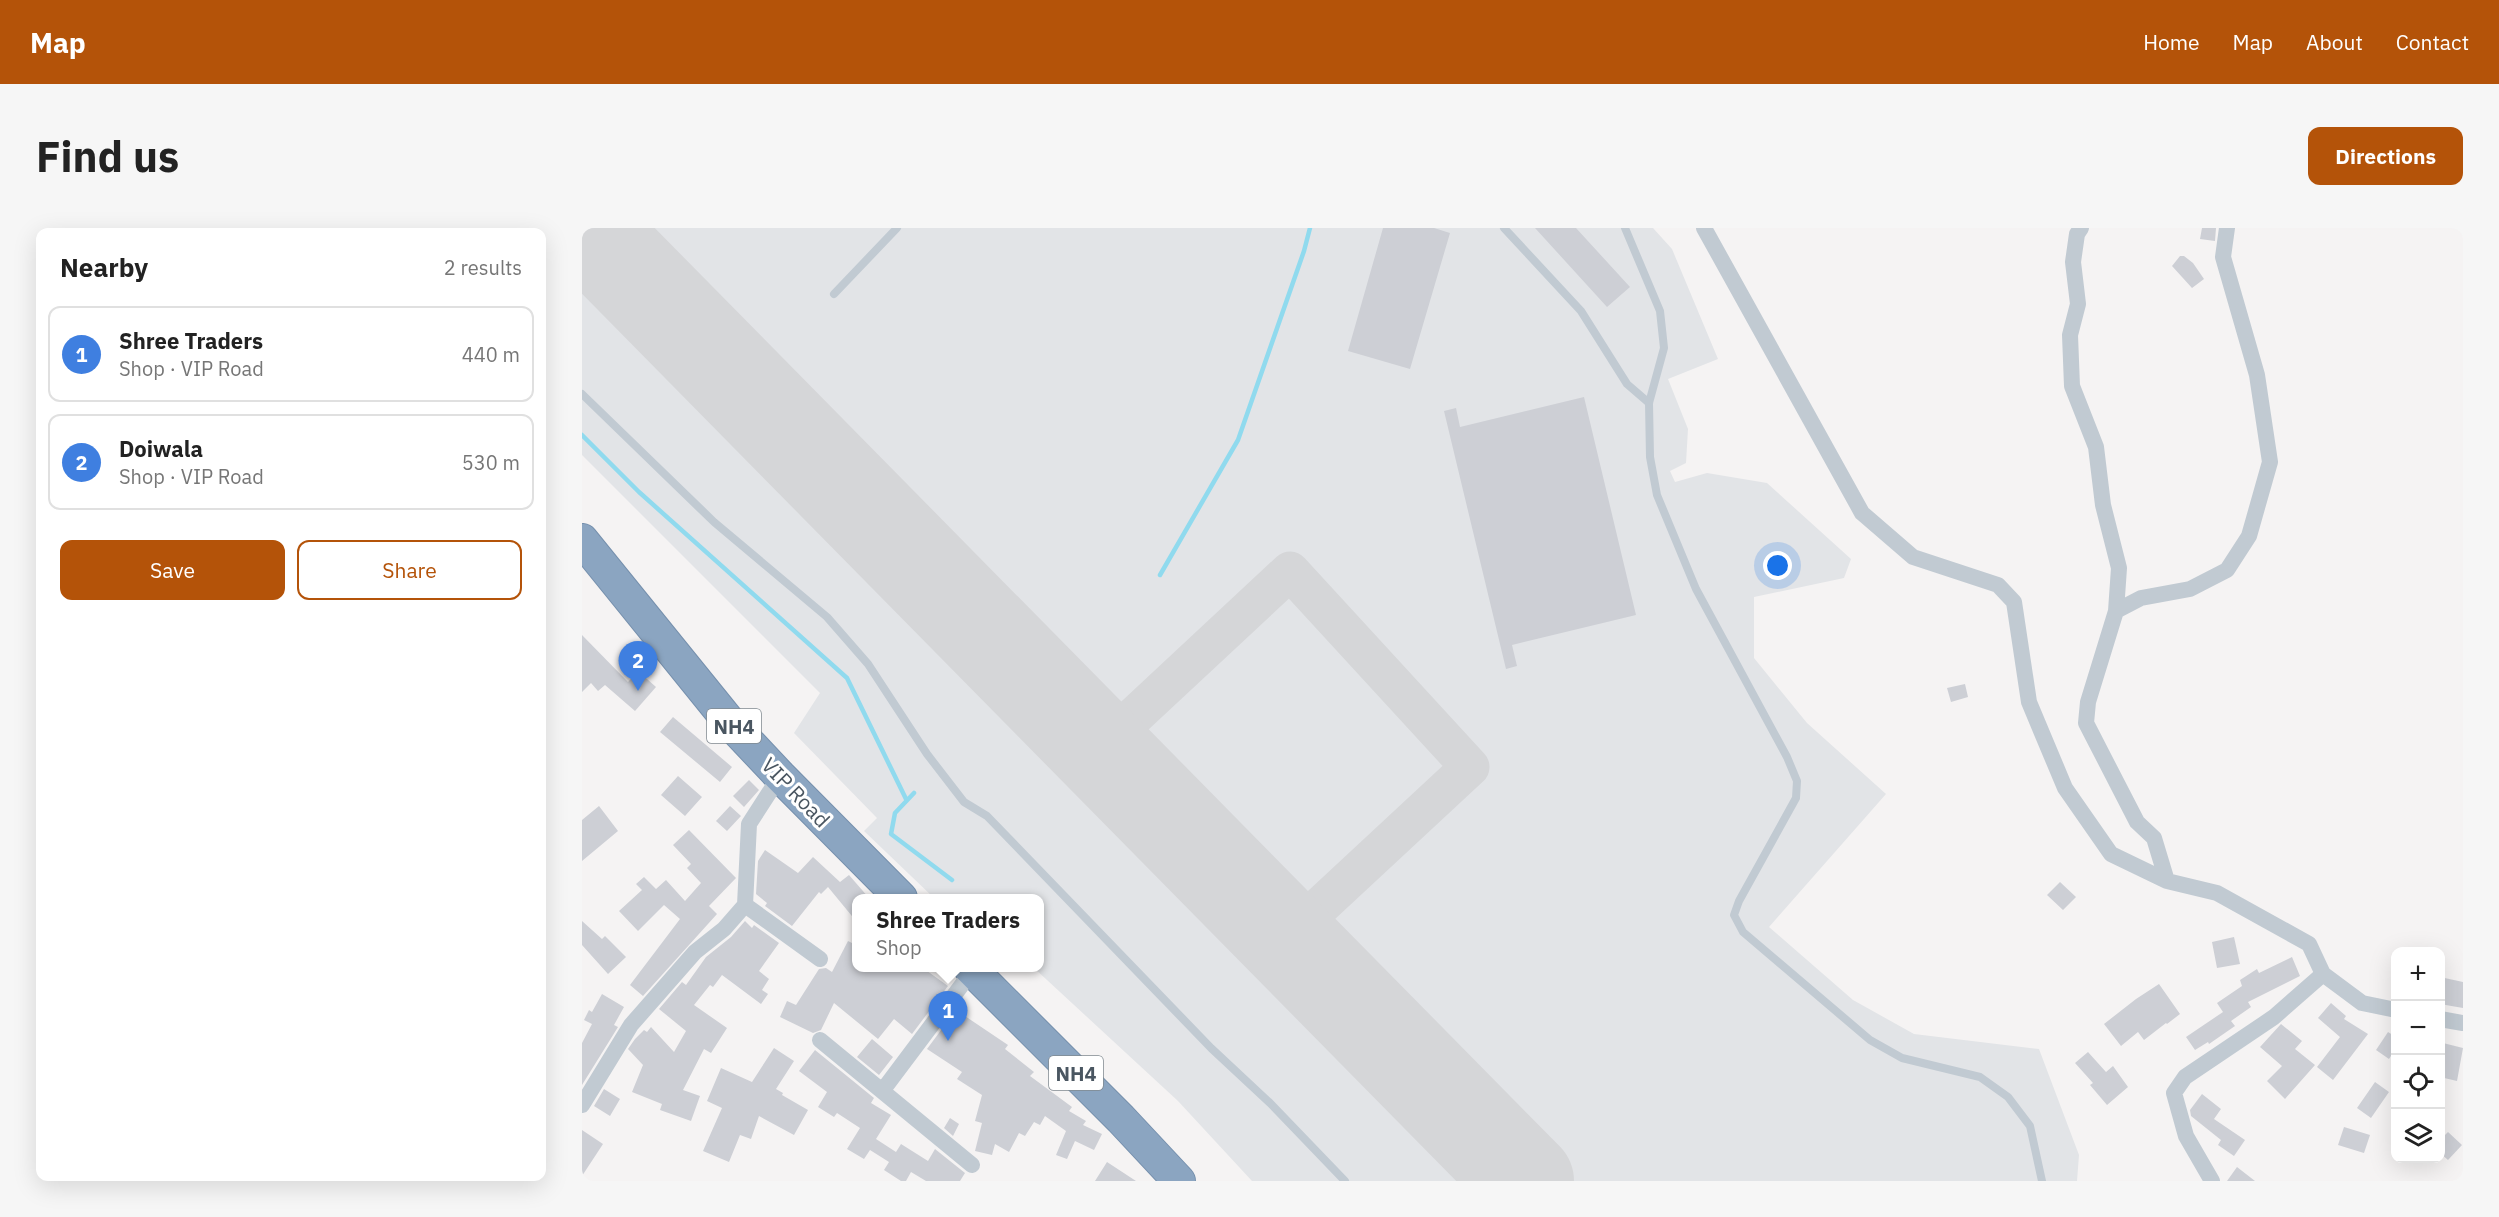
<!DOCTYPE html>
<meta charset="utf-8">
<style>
body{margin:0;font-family:"IBM Plex Sans",sans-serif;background:#f6f6f6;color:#222}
.controls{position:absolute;right:18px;bottom:18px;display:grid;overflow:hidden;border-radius:12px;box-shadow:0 6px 24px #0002}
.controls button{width:54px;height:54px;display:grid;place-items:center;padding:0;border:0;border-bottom:2px solid #e0e0e0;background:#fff;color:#222;font:30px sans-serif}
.you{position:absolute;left:1196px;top:338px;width:21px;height:21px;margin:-15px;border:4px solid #fff;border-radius:50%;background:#1a73e8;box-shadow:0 0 0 9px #1a73e833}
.badge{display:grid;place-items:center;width:39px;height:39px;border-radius:50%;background:#b45309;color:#fff;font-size:20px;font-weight:700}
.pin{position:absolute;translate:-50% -50px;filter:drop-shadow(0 2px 3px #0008)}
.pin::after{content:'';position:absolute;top:32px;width:21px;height:18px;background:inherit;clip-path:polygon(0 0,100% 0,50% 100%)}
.popup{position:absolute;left:270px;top:666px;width:192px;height:78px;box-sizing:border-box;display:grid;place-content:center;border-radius:12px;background:#fff;filter:drop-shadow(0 2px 4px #0005);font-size:20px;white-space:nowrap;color:#767676}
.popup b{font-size:22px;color:#222}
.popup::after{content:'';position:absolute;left:50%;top:100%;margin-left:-12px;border:12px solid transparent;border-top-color:#fff}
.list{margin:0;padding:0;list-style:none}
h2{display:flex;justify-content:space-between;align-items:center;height:78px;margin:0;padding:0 24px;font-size:26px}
h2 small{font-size:20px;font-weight:400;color:#767676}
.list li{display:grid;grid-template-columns:39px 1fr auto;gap:18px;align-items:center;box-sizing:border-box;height:96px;margin:0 12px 12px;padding:0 12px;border:2px solid #e0e0e0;border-radius:12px}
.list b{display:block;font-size:22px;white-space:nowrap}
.list p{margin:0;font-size:20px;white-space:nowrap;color:#767676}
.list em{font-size:20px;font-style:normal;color:#767676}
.actions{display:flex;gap:12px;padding:18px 24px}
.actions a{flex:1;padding:14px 0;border:2px solid #b45309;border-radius:12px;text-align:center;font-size:21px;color:#b45309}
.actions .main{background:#b45309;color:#fff}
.icon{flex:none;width:33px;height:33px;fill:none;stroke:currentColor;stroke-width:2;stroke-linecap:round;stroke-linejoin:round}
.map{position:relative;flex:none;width:1881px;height:953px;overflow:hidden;border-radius:12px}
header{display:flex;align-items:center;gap:36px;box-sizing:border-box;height:84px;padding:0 30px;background:#b45309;color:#fff}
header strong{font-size:28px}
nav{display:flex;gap:33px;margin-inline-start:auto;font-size:21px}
.intro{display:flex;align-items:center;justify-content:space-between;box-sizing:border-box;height:144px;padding:0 36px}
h1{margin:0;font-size:42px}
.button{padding:15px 27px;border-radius:12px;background:#b45309;color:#fff;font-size:21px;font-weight:700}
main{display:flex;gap:36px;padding:0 36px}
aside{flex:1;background:#fff;border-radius:12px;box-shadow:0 6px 24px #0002}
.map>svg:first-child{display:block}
</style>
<header>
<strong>Map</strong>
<nav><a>Home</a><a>Map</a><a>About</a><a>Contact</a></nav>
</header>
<div class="intro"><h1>Find us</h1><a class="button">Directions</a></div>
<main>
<aside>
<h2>Nearby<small>2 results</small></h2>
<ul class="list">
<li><span class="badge" style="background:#3f7fe0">1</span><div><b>Shree Traders</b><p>Shop · VIP Road</p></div><em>440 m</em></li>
<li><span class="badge" style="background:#3f7fe0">2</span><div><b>Doiwala</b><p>Shop · VIP Road</p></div><em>530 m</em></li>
</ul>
<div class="actions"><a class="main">Save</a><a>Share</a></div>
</aside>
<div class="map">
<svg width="1881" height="953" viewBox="0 0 1881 953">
<rect width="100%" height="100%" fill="#f5f3f3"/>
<path fill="#e2e4e7" d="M0 0H1071L1090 21 1136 131 1086 151 1106 201 1104 235 1088 243 1093 254 1125 245 1185 255 1269 331 1262 350 1172 369V430L1225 495 1304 566 1187 699 1271 772 1332 806 1457 821 1497 927 1495 953H670L596 873 452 740H458V670H378L373 666 367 670H352L282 603 295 590 212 505 238 465 0 227Z"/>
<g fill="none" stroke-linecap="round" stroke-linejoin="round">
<path stroke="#90daee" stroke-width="4.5" d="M0 207 57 264 265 450 324 571
M578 347 656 212 722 23 728 0
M332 565 313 585 309 606 370 652"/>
<path stroke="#d5d6d8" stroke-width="39" d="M517 521 708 343 888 539 704 710"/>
<path stroke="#d5d6d8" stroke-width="98" d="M4 0 943 953"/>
</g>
<path fill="#cdcfd5" d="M801 0H852L868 5 828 141 766 123Z
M953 0H994L1048 59 1025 79Z
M1620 0H1634L1633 13 1618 11Z
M1598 28H1602L1611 35 1622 51 1610 60 1590 38Z
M1002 169 1054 387 930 417 935 438 924 441 862 183 874 180 878 199Z
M0 407 46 454 56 443 74 459 53 483 23 457 16 463 9 455 0 464Z
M1383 456 1386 469 1369 474 1365 460Z
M91 489 150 539 138 554 78 504Z
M96 548 120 569 103 588 79 567Z
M167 552 177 562 162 579 151 568Z
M17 578 36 603 0 633V592Z
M148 578 159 588 145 603 134 593Z
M107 602 154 650 127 678 135 686 61 768 48 757 98 691 82 677 56 703 37 683 60 662 54 656 62 649 74 661 84 652 103 673 119 655 105 640 109 636 91 617Z
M183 622 216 645 231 629 258 654 267 647 287 670H274V693L246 659 239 666 237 664 210 698 183 678 185 675 174 666 176 633Z
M1478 654 1494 669 1481 682 1465 667Z
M0 693 20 711 23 708 44 729 26 746 0 717Z
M163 693 170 700 172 697 197 715 177 743 187 751 180 762 186 766 179 776 140 747 131 759 128 757 112 777 145 800 129 825 122 821 101 862 118 868 109 893 78 882 80 876 50 864 61 837 46 821 53 811 62 802 65 804 69 799 92 824 104 803 77 781 100 754 104 757 124 729 149 709Z
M1652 709 1658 736 1635 740 1630 714Z
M266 713 274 717V740H341L366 758 330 806 312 791 296 811 252 775 239 802 231 805 198 789 205 773 214 777 237 741 244 740 250 744Z
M1710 729 1718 748 1666 774 1669 779 1649 793 1653 798 1627 816 1626 814 1613 822 1604 809 1641 784 1635 775 1660 758 1658 752 1675 741 1677 745Z
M1858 749 1881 754V780L1858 776Z
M1577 756 1598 786 1585 796 1584 795 1562 812 1556 804 1539 818 1522 796 1554 771Z
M20 766 42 779 32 797 36 799 0 857V815L10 796 2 792 7 782 10 784Z
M1749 775 1764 788 1762 791 1786 806 1751 852 1735 839 1758 809 1736 790Z
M374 782 426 817 423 821 452 844 448 848 490 879 487 883 504 893 501 897 520 906 512 922 493 913 485 931 474 927 484 903 463 888 458 897 452 894 443 908 437 905 427 924 413 916 410 927 393 923 400 895 393 893 400 867 375 851 380 844 345 821Z
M1699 796 1720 813 1713 821 1733 837 1703 871 1685 853 1700 838 1678 819Z
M1806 804 1814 809V820L1807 831 1794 822Z
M290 811 311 829 297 847 275 829Z
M1861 815 1881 820 1875 853 1858 849V827Z
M192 820 212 833 194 861 201 865 200 867 226 882 212 907 177 888 169 911 158 907 147 934 121 923 140 880 125 873 139 840 170 854Z
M233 822 292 870 289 875 309 887 294 911 314 924 319 916 346 933 353 921 383 945 378 953H344L329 944 324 953H319L302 942 307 934 288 922 282 931 265 921 278 900 255 885 252 889 236 879 245 864 217 843Z
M1506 824 1524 844 1531 838 1546 859 1525 877 1508 857 1511 855 1493 835Z
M1793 854 1807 864 1789 890 1775 880Z
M22 861 38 871 28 888 12 878Z
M1620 866 1639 881 1632 891 1663 912 1652 928 1636 917 1639 912 1609 888 1608 882Z
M368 890 377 896 371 908 362 900Z
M1762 899 1788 907 1782 925 1756 917Z
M0 902 21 916 0 948Z
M1866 904 1880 917 1866 932 1858 925V912Z
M525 934 554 953H513Z
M1655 939 1673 953H1645Z"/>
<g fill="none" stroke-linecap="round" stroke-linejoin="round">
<defs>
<path id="highway" d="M0 312 149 496 198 548 319 670
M388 740 539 891 597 953"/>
</defs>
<use href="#highway" stroke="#7690ad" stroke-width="34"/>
<path stroke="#c1cad2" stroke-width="8" d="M922 0 999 83 1045 156 1067 175
M1043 0 1078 83 1082 120 1067 175 1068 229 1075 267 1114 361 1205 529 1215 553 1214 570 1157 673 1152 687 1161 704 1288 812 1320 830 1398 849 1426 869 1448 898 1460 953
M252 66 315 0
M0 166 132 294 245 389 286 436 345 526 382 574 405 588 629 820 688 875 763 953"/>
<path stroke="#c1cad2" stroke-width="16" d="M1122 0 1280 285 1331 329 1416 357 1432 374 1447 474 1483 560 1529 626 1585 653 1635 665 1727 716 1741 746 1692 789 1603 849 1592 865 1604 908 1630 953
M1499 0 1495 6 1491 34 1496 76 1488 107 1490 158 1514 219 1521 277 1537 340 1534 383 1506 474 1504 495 1555 594 1572 610 1585 653
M1534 383 1559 370 1608 361 1645 342 1667 308 1688 234 1675 147 1641 29 1645 0
M163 677 238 731
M1741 746 1780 775 1814 782
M1858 791 1881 795
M238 812 390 937
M301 862 391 742
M0 877 49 797 113 724 142 701 163 677 167 596 198 548"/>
<use href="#highway" stroke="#8ba5c1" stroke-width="32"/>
</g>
<g text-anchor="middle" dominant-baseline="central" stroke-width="6" stroke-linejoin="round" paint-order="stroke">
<g fill="#fff" stroke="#808990" stroke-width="1.5">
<rect x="125" y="481" width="54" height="34" rx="4.5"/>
<rect x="467" y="828" width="54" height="34" rx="4.5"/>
</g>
<g font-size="20" font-weight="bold" fill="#4a5661">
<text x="152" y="498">NH4</text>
<text x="494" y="845">NH4</text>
</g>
<g font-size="21" fill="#4a5661" stroke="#fff">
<text transform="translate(214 564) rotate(46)">VIP Road</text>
</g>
</g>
</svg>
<div class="controls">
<button>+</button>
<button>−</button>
<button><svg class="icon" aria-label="locate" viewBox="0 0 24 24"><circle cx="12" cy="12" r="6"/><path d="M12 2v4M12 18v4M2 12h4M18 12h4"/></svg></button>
<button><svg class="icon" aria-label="layers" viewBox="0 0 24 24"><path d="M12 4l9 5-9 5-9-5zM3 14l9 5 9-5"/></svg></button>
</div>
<div class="you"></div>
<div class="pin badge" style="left:366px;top:813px;background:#3f7fe0">1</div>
<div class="popup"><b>Shree Traders</b>Shop</div>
<div class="pin badge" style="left:56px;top:463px;background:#3f7fe0">2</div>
</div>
</main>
